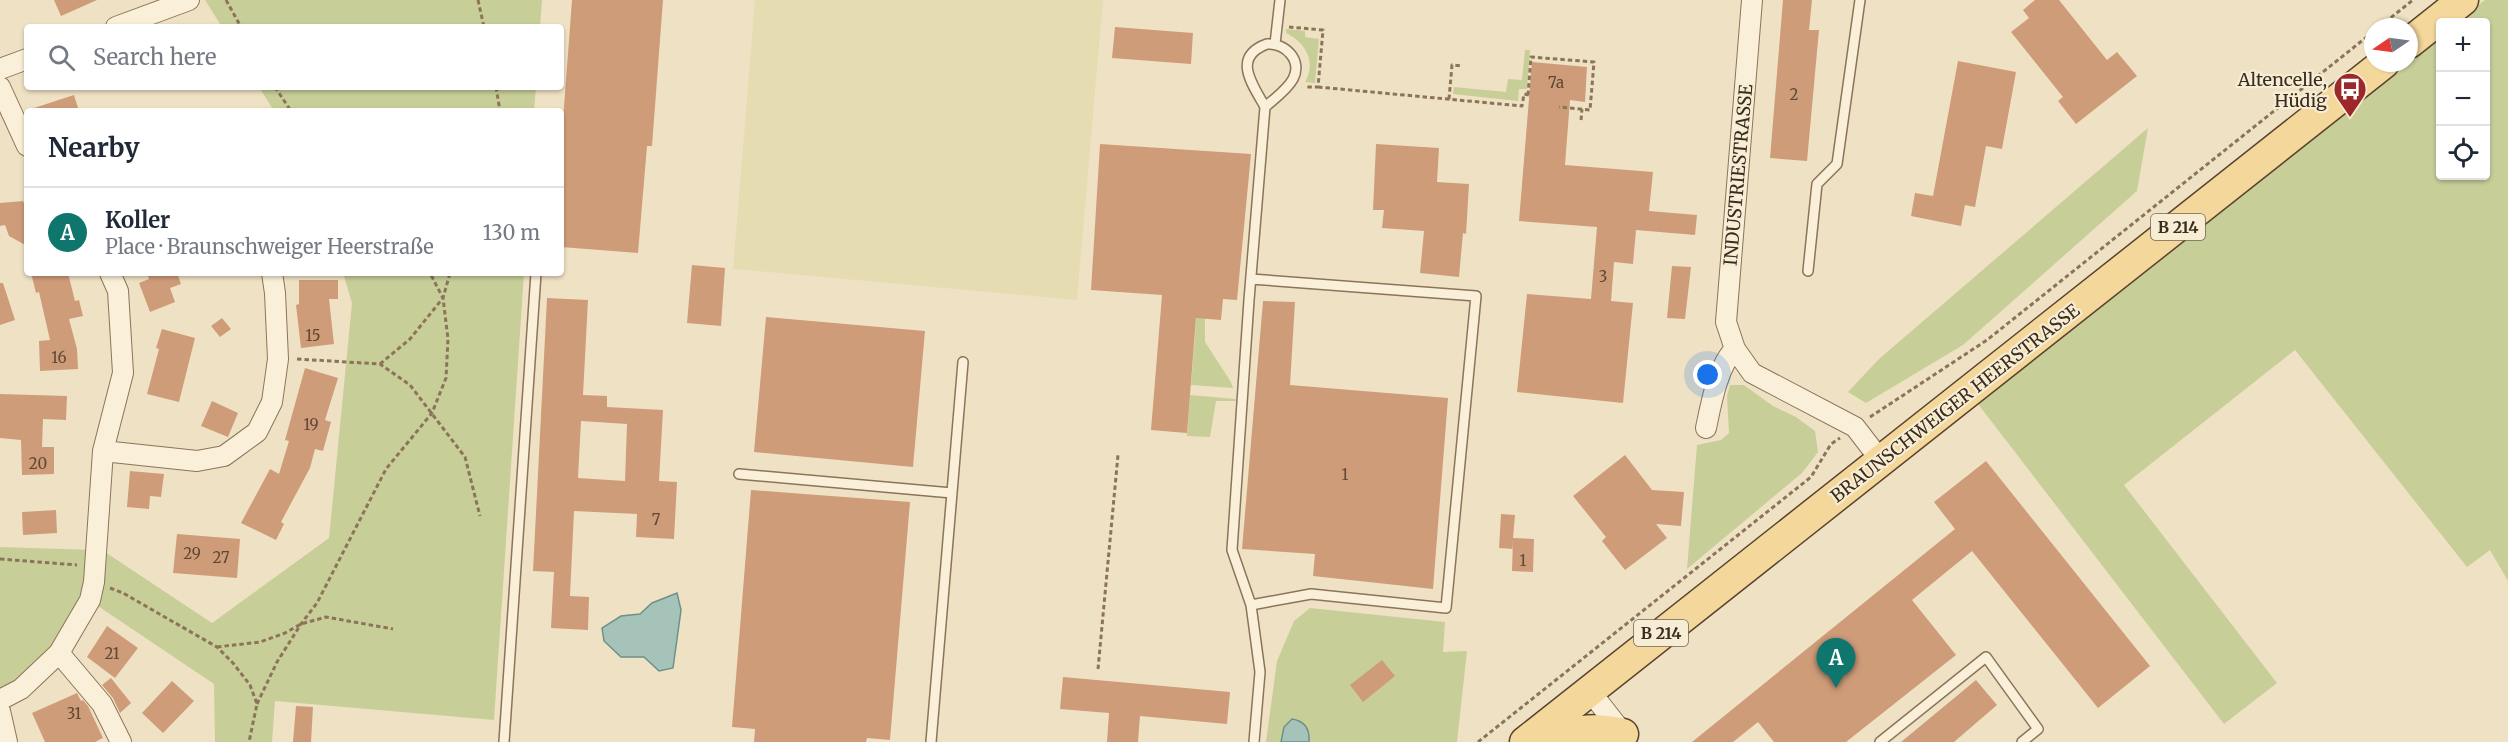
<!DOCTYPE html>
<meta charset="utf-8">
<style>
body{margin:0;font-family:Merriweather,serif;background:#f2f2f3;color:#1f2937}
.controls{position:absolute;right:18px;top:18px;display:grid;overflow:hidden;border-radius:6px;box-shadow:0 2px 4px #0004}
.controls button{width:54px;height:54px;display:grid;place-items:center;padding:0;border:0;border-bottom:2px solid #e0e1e3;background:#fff;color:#1f2937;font:30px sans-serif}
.compass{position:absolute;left:2364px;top:18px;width:54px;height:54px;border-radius:50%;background:#fff;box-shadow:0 2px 4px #0004;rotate:257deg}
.you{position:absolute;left:1708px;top:375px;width:21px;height:21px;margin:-15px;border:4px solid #fff;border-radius:50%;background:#1a73e8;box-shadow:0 0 0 9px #1a73e833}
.badge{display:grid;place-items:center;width:39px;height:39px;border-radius:50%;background:#0f766e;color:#fff;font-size:20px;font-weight:700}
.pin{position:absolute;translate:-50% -50px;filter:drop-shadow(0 2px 3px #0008)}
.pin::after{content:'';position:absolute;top:32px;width:21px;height:18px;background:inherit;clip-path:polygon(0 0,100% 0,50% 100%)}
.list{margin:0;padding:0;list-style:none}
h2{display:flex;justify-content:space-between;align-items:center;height:78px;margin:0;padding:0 24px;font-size:26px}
h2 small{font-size:20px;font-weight:400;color:#747a83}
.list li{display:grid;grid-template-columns:39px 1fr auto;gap:18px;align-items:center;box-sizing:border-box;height:90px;padding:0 24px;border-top:2px solid #e0e1e3}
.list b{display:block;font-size:22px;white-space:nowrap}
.list p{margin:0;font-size:20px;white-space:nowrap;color:#747a83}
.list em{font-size:20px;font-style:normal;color:#747a83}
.icon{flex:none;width:33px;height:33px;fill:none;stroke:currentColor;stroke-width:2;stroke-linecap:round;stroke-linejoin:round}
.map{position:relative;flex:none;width:2508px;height:742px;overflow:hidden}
.search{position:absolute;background:#fff;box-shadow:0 2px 4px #0004;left:24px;top:24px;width:540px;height:66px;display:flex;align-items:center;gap:15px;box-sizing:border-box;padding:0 21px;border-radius:6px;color:#747a83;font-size:22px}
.panel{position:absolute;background:#fff;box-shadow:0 2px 4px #0004;left:24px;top:108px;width:540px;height:168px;border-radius:6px}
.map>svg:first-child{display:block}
</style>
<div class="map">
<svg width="2508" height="742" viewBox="0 0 2508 742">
<rect width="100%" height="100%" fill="#efe2c4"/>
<path fill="#e5ddb1" d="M755 0H1103L1077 300 733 269Z"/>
<path fill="#c8ce98" d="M205 0H542L540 27H222Z
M2485 0H2508V581L2490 550 2467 567 2295 350 2124 485 2277 683 2224 724 1978 404 2406 63H2409V60L2440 35V176H2486V22H2456Z
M1286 29 1305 31V37L1319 39 1315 83 1305 82C1317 62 1305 42 1286 33Z
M1525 50H1530L1527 89H1519L1518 101 1453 94 1454 87 1506 92 1508 79 1522 80Z
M259 87H536L534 111H274Z
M2148 128 2137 191 1963 345 1866 403 1848 392 1879 359Z
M343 273H524L494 720 275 701 272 742H215L214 684 89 600 59 651 0 698V547L95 550 108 554 212 623 329 538 352 303Z
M1198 298H1205V342L1231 382 1233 388 1191 385Z
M1730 385H1744L1773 406 1796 417 1815 431 1818 452 1802 473 1687 569 1697 445 1721 440 1729 433 1727 396Z
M1190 395 1236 399V401H1216L1210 437 1187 436Z
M1310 608 1445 622 1443 652 1467 651 1457 742H1266L1277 661 1294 621Z"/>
<path fill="#a6c3ba" stroke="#6c9188" stroke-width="1.5" d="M677 593 681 610 673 668 659 671 644 657H621L604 641 602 628 621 616 640 614 652 603Z
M1292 719C1305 721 1310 729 1309 742H1281L1284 727Z"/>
<path fill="#cf9c79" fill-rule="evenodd" d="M54 0H97L61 16Z
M572 0H663L652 146H647L638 253 561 247V147Z
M1783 0H1812L1809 30H1819L1807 161 1770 158Z
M2035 0H2059L2107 60 2117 52 2137 76 2076 124 2058 101 2063 97 2011 32 2029 18 2023 10Z
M1115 27 1193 33 1191 64 1112 58Z
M1958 61 2016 72 2002 149 1986 146 1975 207 1965 205 1961 226 1911 216 1915 193 1933 196Z
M1532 62 1587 67 1585 102 1570 100 1565 165 1653 172 1649 211 1697 215 1695 235 1636 230 1633 264 1614 262 1611 301 1633 303 1623 403 1517 392 1527 294 1591 299 1597 227 1519 221Z
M74 95 79 111H34V108Z
M1100 144 1251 154 1237 300 1223 299 1221 320 1196 318 1187 433 1151 430 1162 295 1091 290Z
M1376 144 1439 148 1437 182 1469 184 1466 234 1463 233 1459 277 1420 273 1424 231 1382 228 1384 210H1373Z
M23 201 27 211V246L9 236 5 225 0 226V203Z
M692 265 725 268 721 326 687 323Z
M1672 266 1691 267 1685 319 1667 318Z
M31 273H68L75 301 79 300 83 316 69 319 77 349 78 369 40 371 39 341 50 340 39 292 36 293Z
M147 273H177L181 284 170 288 175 302 150 312 139 283 149 279Z
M299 280H338V299H329L334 344 301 348 296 305 299 304Z
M0 283H3L15 320 0 325Z
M547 298 588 300 583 395 607 396V407L663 410 659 481 677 482 674 539 636 537 637 514 574 511 570 596 589 597 588 630 551 628 554 572 533 571ZM581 421 627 424 625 481 578 478Z
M1263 301 1295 302 1290 385 1448 398 1433 589 1313 576 1315 554 1242 549Z
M766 317 925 331 913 467 754 452Z
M222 318 231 329 220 337 211 326Z
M162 329 195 338 179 402 147 394 159 349 156 348Z
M305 368 338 378 325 420 331 422 323 451 315 449 310 468 281 522 284 524 276 540 241 523 270 469 279 474 289 441 285 440Z
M0 394 67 396 66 420 43 419 42 447H54V474L22 475 21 440 0 438Z
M212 401 238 413 228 437 201 426Z
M1625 455 1652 490 1684 492 1681 526 1656 524 1667 538 1625 570 1602 541 1606 537 1573 496Z
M1986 461 2150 666 2098 708 1972 551 1912 600 1956 655 1846 742H1774L1758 722 1733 742H1692L1955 529 1934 502Z
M130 471 164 474 161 497 150 496 149 509 127 507Z
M751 490 910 502 890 740 867 738 866 742H754L755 729 732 727Z
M56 510 57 533 23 535 22 512Z
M1501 514 1515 515 1513 538 1534 539 1533 572 1512 571 1513 539V549L1499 548Z
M177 534 240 539 237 578 173 573Z
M107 626 138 648 115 678 87 657Z
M1382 660 1395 676 1363 702 1350 685Z
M1063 677 1230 692 1227 724 1140 716 1138 742H1107L1109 713 1060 709Z
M111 678 131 703 120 713 113 698 102 685Z
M1976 680 1997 705 1954 742H1901Z
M172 681 194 701 163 733 142 713Z
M77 693 81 701 83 700 88 706 103 738 95 742H45L32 713Z
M296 706 313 707 311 742H293Z"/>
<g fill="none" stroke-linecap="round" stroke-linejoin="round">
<defs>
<path id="lane" d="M1267 44C1285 43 1303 60 1293 79 1287 90 1274 99 1265 107 1253 85 1231 57 1267 44Z
M1275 44 1280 0
M1808 271 1817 184 1837 164 1860 0
M1251 279 1476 296 1446 608 1311 594 1251 605
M739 474 952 493
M504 742 536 273
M931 742 963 362
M1254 742 1260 672 1251 605 1232 550 1249 300 1265 107
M1880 742 1986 657 2038 729 2022 742"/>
<path id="street" d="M1752 0 1726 322 1735 349 1752 373 1855 427 1882 462
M116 27 189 0
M0 69 27 59
M0 87 27 146
M110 273 118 291 123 373 103 451 94 582 90 600 59 653 102 704 121 742
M1706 428C1711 404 1718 365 1735 349
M103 451 197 461 224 456 257 432 272 402 278 359 275 293 272 273
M1589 690 1626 737
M0 700 21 689 59 653
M0 711 7 742"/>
<path id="primary" d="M2409 43 2463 0
M1525 742 2384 63
M1540 742C1571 732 1590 726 1623 734"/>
</defs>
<use href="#lane" stroke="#8b745a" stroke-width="12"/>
<use href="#street" stroke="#8b745a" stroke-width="22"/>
<use href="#primary" stroke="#59422e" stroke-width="33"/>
<path stroke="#8b745a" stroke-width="3" stroke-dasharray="4.5 3" stroke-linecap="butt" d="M226 0 241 27
M478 0 484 27
M1289 27 1323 30 1318 87H1305
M2379 27 2413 0
M275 87 291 111
M496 87 500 111
M1318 87 1522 106 1524 94 1529 95
M1528 95 1531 57 1594 62 1590 110 1559 107
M1449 99 1452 65 1462 66
M1581 120 1582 109
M297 359 380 364 410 385 465 457 480 516
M380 364 410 339 443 298 430 273
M1870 417 1987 340 2373 32
M0 559 77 565
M110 588 123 593 217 647 233 663 250 685 257 704 249 742
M217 647 260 642 285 633 301 624 326 617 393 629
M1098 669 1118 455
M257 704 277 662 301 624 317 603 386 469 432 413 446 378 448 339 443 298 450 273
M1478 742 1811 477 1831 444 1840 438"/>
<use href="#lane" stroke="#faefd8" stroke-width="9"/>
<use href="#street" stroke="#faefd8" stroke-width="20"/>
<use href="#primary" stroke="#f3d79b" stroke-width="30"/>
</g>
<defs>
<symbol id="bus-pin" viewBox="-11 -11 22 30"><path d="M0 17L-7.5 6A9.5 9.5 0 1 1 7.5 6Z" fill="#9c282a" stroke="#f7ecd4"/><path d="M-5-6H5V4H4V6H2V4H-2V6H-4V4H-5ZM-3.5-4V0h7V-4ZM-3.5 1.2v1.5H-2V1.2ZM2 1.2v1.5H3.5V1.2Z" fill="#fff"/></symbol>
</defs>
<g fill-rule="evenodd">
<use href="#bus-pin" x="2331" y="70" width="38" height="52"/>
</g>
<g text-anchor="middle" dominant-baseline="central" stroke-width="4.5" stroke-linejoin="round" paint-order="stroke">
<g font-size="15" fill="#5f4835">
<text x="1556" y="82">7a</text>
<text x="1794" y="94">2</text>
<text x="1603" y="276">3</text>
<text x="313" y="335">15</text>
<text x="59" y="357">16</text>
<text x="311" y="424">19</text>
<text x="38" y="463">20</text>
<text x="1345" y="474">1</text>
<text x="656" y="519">7</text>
<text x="192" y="553">29</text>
<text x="221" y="557">27</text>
<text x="1523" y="560">1</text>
<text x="112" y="653">21</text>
<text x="74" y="713">31</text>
</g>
<g fill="#f7ecd4" stroke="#736655" stroke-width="1.5">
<rect x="2151" y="214" width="54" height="26" rx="4.5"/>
<rect x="1634" y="620" width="54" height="26" rx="4.5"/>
</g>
<g font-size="16" font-weight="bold" fill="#3a2c1e">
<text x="2178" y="227">B 214</text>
<text x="1661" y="633">B 214</text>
</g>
<g font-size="18" fill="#3a2c1e" stroke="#f7ecd4" text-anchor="end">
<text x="2327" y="79">Altencelle,<tspan x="2327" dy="21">Hüdig</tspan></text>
</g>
<g font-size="18" fill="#3a2c1e" stroke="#f7ecd4">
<text transform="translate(1738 175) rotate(-85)">INDUSTRIESTRASSE</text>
<text transform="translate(1955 403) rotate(-38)">BRAUNSCHWEIGER HEERSTRASSE</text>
</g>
</g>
</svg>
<div class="controls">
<button>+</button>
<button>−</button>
<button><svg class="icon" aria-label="locate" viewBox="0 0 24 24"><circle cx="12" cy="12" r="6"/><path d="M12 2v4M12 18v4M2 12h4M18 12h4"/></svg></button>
</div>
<svg class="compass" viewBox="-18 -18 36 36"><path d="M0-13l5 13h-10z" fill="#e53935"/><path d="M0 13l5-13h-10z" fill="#747a83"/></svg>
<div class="you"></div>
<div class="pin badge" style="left:1836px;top:688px">A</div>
<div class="search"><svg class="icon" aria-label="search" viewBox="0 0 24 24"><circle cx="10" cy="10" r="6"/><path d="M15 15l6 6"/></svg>Search here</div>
<section class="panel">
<h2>Nearby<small></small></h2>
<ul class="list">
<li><span class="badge">A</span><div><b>Koller</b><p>Place · Braunschweiger Heerstraße</p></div><em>130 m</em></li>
</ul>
</section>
</div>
